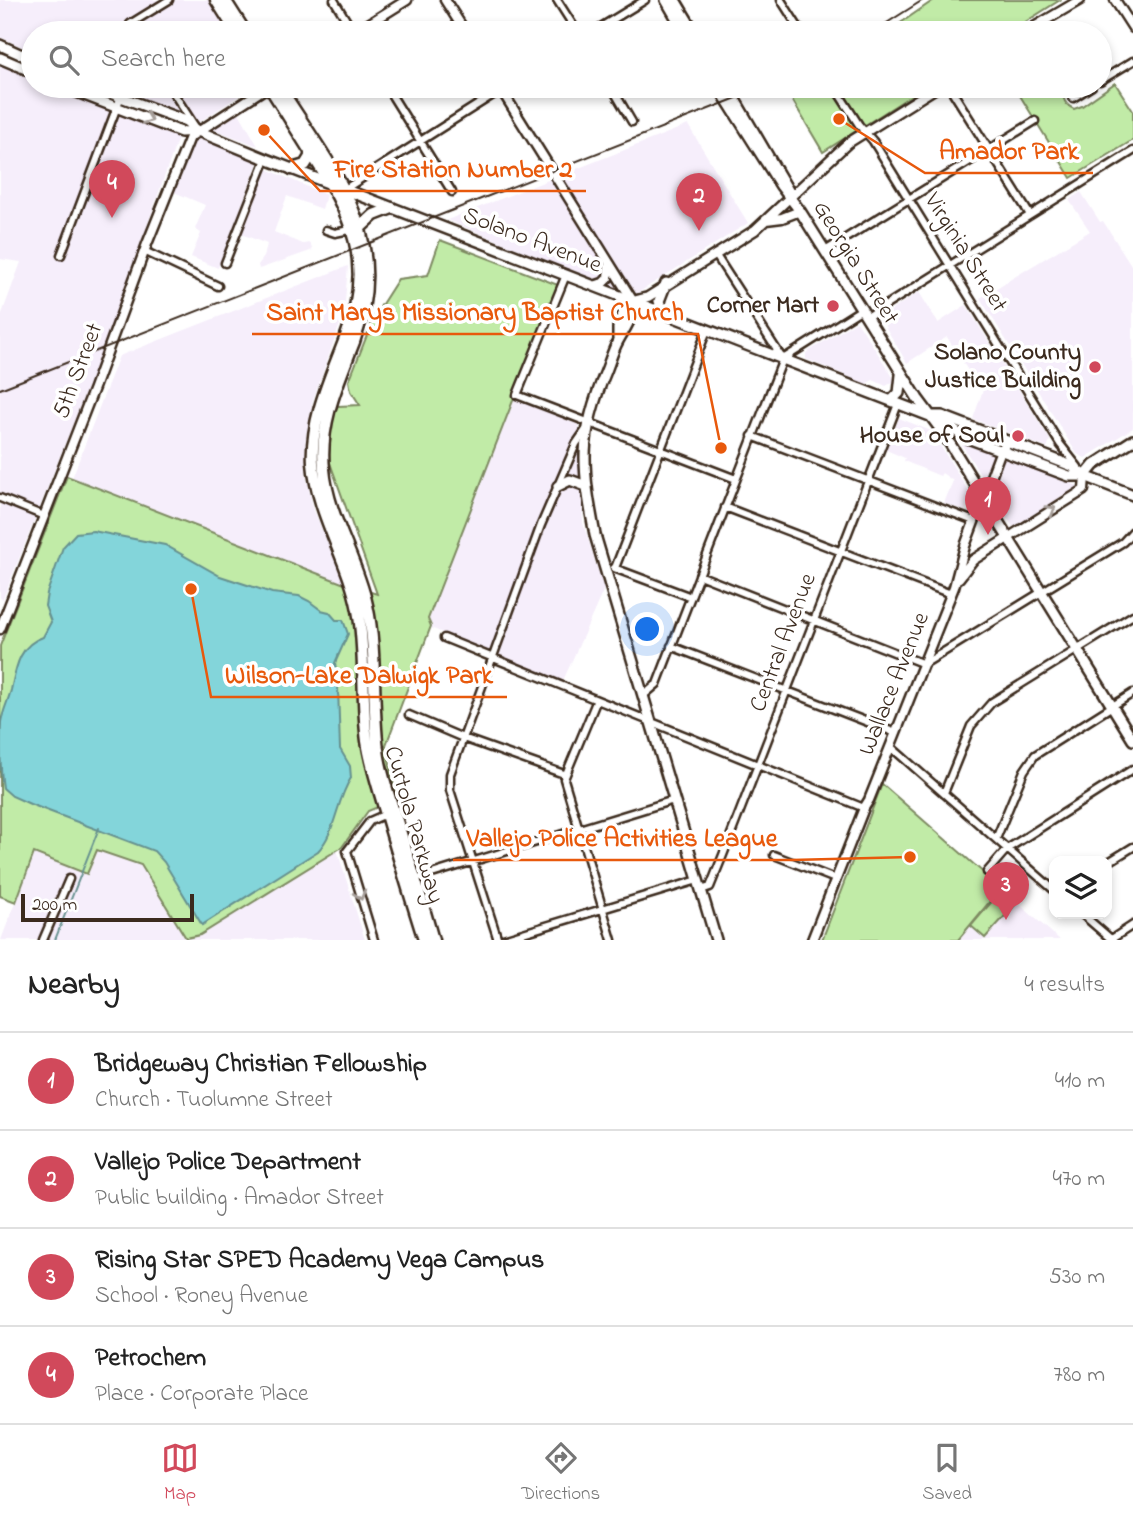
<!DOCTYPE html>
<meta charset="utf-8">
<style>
body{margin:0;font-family:"Indie Flower",sans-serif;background:#f6f6f6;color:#222}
.controls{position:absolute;right:21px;bottom:21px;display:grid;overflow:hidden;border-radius:14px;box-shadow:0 4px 10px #0003}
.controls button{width:63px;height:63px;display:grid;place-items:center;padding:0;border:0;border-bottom:2px solid #e0e0e0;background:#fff;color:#222;font:35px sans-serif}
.scale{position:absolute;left:21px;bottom:18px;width:173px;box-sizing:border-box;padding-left:7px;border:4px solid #3b2a1e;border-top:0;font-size:19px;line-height:24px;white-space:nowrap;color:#3b2a1e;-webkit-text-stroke:5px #fff;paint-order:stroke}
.you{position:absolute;left:648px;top:630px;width:24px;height:24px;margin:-18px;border:5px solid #fff;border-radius:50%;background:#1a73e8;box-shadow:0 0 0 10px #1a73e833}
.badge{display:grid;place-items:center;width:46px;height:46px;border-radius:50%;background:#d1495b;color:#fff;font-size:23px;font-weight:700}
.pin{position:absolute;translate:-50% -58px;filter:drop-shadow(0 2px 4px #0008)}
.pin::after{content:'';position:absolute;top:37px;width:24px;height:21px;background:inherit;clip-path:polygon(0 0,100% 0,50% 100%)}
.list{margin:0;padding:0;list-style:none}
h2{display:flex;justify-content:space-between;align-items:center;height:91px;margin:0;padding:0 28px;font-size:30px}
h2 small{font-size:23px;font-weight:400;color:#767676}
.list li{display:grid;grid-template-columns:46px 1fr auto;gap:21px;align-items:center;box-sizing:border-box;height:98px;padding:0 28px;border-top:2px solid #e0e0e0}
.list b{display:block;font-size:26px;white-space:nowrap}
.list p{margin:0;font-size:23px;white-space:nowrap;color:#767676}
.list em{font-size:23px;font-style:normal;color:#767676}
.icon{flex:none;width:38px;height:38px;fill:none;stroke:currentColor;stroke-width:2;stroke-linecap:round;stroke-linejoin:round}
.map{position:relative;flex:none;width:1133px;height:940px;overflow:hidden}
.search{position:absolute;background:#fff;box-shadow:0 4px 10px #0003;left:21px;right:21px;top:21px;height:77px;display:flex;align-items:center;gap:18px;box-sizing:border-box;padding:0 24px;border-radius:38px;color:#767676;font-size:26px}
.sheet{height:483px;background:#fff}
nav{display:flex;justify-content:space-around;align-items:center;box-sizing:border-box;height:98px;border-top:2px solid #e0e0e0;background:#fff;font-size:19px;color:#767676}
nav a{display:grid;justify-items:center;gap:4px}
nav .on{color:#d1495b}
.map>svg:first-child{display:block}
</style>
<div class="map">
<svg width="1133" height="940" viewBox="0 0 1133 940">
<rect width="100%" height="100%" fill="#fff"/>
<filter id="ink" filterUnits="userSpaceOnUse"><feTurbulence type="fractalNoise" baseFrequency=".0143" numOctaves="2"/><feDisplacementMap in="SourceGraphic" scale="14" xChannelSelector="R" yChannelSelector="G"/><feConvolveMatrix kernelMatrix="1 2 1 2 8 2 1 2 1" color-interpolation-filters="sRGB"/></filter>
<g filter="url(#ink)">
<path fill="#f6eefb" d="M0 0H211L232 33H33V52L0 37Z
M0 65 33 77V86H52L178 138 110 331 3 599 0 598V319L21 262 0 259Z
M109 86H254L199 122Z
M238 111 258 146 213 129V127Z
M688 125 748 223 633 296 447 220Z
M196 138 258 162 218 268 191 257 201 233 195 229 205 205 174 192Z
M267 169 326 195 322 209 287 196 274 232 303 244 310 243 313 250 259 269 258 265 264 257 267 244 241 234Z
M1081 192 1100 222 1103 221 1133 268V428L1085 458 1077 454 980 298 1090 231 1069 200Z
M348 266 344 313 313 400 306 436 305 451 306 475 313 508 343 580 342 583 72 478 119 356Z
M919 292 938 323 966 305 1050 440 1047 448 973 419 984 387 967 381 972 377 947 337 907 363 880 318Z
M857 321 893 377V382L886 386 873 380 866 384 806 359V353Z
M513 398 579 425 583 523 604 589 562 683 431 628 428 619Z
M899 418 931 431 971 495 965 511 944 503 953 481 942 473 940 476 904 461 905 458 886 450Z
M964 442 1078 486 1013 527 962 445Z
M96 849 141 865 186 938 200 935 337 850 365 940H1L34 853 87 874Z
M1001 890 1019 904 1060 940H958Z"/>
<path fill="#c1eba7" stroke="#7e8a62" stroke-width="2" d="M934 0H1060L1008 33H886Z
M1115 83 1133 111V140L1071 178 1014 86H1070C1059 93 1063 104 1074 109L1082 106Z
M784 86H926L823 152Z
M440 240 558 285 428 619 431 626 386 745 397 799 368 811 342 847 200 935 186 938 141 865 97 850 87 874 34 853 16 902 0 896V646L67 476 342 583 377 594 329 460 330 434 335 410 338 406 360 405 351 391 349 381 375 315 398 279 428 275Z
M882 784 1001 888 958 940H822Z
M1000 892 1015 905 985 938 971 926Z"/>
<path fill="#83d5da" stroke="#66918f" stroke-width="2" d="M93 531 165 545 220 576 272 593 299 596 309 601 321 610 329 612 336 620H343L348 634 335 663 338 687 340 749 350 766 351 778C336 801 336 832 318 851L202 925 164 862 154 851 30 804 12 796 3 788C0 768 0 743 1 722 3 711 8 701 11 690 16 667 19 645 43 637L51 622 45 606 47 593 63 547 76 533Z"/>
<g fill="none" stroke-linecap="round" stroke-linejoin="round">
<path stroke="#66918f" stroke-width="2" d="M55 940 99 828"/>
<defs>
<path id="minor" d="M334 0 354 33
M557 0 578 33
M781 0 802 33
M136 33 130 24 169 0
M591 33 645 0
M1100 81 1133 61
M169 86 194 125
M386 86 452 192
M611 86 632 122
M834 86 859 125 873 141 1060 444 1078 467
M949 86 1030 215
M1073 98 1092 86
M345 189 507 86
M326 230 335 233 354 229
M144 251 218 286
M825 251 1035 121
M715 254 782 358
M61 255 121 96
M225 263 266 159
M566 275 517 395 736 479
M867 317 1133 151
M783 359 862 309
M752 436 974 521
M0 498 44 516
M725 507 951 594
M614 568 691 597
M615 568 707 330
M699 575 924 664 1123 542 1133 531
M444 638 864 808
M671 646 896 733
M643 696 657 684 783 359
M596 702 564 779 612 940
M409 715 463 738 564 774
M891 747 1054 890
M944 793 971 726 992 702 1133 615
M996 839 1024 771 1035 755 1133 693
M774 855 835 879
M1107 863 1133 847
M987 872 1007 849 1133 769
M422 877 674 800
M701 890 710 887 723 855 898 404
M1082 914 1112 940
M43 940 69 879
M374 940 347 851 370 821 386 814
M498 940 450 790V774L541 525 576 444 585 431
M500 940 698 880
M1110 940 1133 925"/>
<path id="tertiary" d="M445 0 466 33
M1115 0 1133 28
M354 33 407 0
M1024 33 1080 0
M499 86 633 301 648 297 755 230 848 143 939 86
M766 220 782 218 800 211
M594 286 603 283 608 278 609 265
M959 578 973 560 1084 490 1085 476
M0 629 94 388 147 244 190 137 269 86
M812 940 864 808 869 800 954 587 965 546 1001 450 1008 441"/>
<path id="secondary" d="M666 0 685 33
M675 0 695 33
M0 45 33 60
M0 58 33 72
M61 86 181 132 198 131
M91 86 186 121 198 131 266 159 930 416 965 437 1069 476H1085
M718 86 781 186 800 211 918 399 944 434 1133 740
M727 86 789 192
M633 301C633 319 626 326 618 341 613 350 610 361 606 371 578 437 582 466 595 535L716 940
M663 313 659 301 666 283
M618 339V328L626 306 633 301
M891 401 899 393 901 375
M932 416H942L1072 466 1085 476 1133 495
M1085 476 1094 465 1133 440
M558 486 570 480 586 486"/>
<path id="primary" d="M216 0 237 33
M225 0 246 33
M269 86C283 108 297 131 311 153 351 214 375 263 346 336 331 376 310 419 313 463 317 515 348 559 358 610 366 653 361 698 367 741 371 768 380 792 387 818 399 859 411 899 424 940
M279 86C333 172 393 234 354 342 338 383 319 424 324 469 328 517 357 558 367 605 378 655 371 707 379 757 383 780 391 802 398 824 410 862 422 901 433 940
M292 169 305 165 310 157V151
M361 227 374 215 392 208"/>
</defs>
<use href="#minor" stroke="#3b2a1e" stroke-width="11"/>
<use href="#tertiary" stroke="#3b2a1e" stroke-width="13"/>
<use href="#secondary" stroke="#3b2a1e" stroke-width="14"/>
<use href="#primary" stroke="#3b2a1e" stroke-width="15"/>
<use href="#minor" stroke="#fff" stroke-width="6"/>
<use href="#tertiary" stroke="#fff" stroke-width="8"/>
<use href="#secondary" stroke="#fff" stroke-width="9"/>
<use href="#primary" stroke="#fff" stroke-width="10"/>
<path stroke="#3b2a1e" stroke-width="2" d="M871 33 923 0
M0 389 767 86"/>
</g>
<defs><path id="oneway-chevron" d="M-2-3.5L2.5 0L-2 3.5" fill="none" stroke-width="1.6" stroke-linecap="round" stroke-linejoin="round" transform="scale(1.75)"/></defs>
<g stroke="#a79f9a">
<use href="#oneway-chevron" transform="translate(148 119) rotate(21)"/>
<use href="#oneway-chevron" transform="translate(1051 510) rotate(-31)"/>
<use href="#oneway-chevron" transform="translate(360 895) rotate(73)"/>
</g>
</g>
<g fill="#d1495b" stroke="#fff" stroke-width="2.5">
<circle cx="833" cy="306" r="7"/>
<circle cx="1095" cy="367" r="7"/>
<circle cx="1018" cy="436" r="7"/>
</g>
<g text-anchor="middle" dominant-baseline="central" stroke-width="7" stroke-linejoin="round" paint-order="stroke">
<g font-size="24" fill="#3b2a1e" stroke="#fff">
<text transform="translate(532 241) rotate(21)">Solano Avenue</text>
<text transform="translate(965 253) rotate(58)">Virginia Street</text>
<text transform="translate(855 263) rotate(58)">Georgia Street</text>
<text transform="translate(79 371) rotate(-69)">5th Street</text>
<text transform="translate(784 643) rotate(-69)">Central Avenue</text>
<text transform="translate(895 684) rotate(-68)">Wallace Avenue</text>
<text transform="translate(413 825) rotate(74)">Curtola Parkway</text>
</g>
<g font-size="24" font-weight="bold" fill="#3b2a1e" stroke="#fff" text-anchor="end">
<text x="819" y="306">Corner Mart</text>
<text x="1081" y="353">Solano County<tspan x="1081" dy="28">Justice Building</tspan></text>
<text x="1004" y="436">House of Soul</text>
</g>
</g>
<path fill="none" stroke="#e8590c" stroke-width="2.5" d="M839 119L925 173H1093M264 130L320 191H586M721 448L698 334H252M191 589L211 697H507M910 857L792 860H453"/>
<g fill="#e8590c" stroke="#fff" stroke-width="2.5">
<circle cx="839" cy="119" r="7"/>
<circle cx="264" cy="130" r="7"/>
<circle cx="721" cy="448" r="7"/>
<circle cx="191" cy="589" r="7"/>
<circle cx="910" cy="857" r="7"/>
</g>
<g font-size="26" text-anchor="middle" font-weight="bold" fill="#e8590c" stroke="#fff" stroke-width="7" stroke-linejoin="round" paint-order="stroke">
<text x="1009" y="159">Amador Park</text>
<text x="453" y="177">Fire Station Number 2</text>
<text x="475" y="320">Saint Marys Missionary Baptist Church</text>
<text x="359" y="683">Wilson-Lake Dalwigk Park</text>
<text x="622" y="846">Vallejo Police Activities League</text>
</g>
</svg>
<div class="controls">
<button><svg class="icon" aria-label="layers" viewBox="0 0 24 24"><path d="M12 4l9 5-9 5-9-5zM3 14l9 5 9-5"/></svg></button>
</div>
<div class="scale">200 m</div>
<div class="you"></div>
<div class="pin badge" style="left:988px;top:535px">1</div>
<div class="pin badge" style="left:699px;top:231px">2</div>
<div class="pin badge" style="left:1006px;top:920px">3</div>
<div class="pin badge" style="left:112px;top:218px">4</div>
<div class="search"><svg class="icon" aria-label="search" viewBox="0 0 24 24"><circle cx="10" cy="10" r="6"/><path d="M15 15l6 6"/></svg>Search here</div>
</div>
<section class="sheet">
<h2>Nearby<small>4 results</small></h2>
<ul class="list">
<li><span class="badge">1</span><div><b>Bridgeway Christian Fellowship</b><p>Church · Tuolumne Street</p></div><em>410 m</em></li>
<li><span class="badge">2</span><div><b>Vallejo Police Department</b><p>Public building · Amador Street</p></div><em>470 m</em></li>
<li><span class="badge">3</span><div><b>Rising Star SPED Academy Vega Campus</b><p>School · Roney Avenue</p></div><em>530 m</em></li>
<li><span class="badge">4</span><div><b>Petrochem</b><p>Place · Corporate Place</p></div><em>780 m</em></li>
</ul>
</section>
<nav>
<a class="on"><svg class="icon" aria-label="map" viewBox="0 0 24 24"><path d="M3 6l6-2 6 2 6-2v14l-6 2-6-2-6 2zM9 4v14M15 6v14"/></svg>Map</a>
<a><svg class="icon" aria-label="directions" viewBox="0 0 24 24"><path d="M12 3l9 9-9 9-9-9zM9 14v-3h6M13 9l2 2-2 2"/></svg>Directions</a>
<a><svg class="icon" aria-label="saved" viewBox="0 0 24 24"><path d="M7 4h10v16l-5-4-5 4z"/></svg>Saved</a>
</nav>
